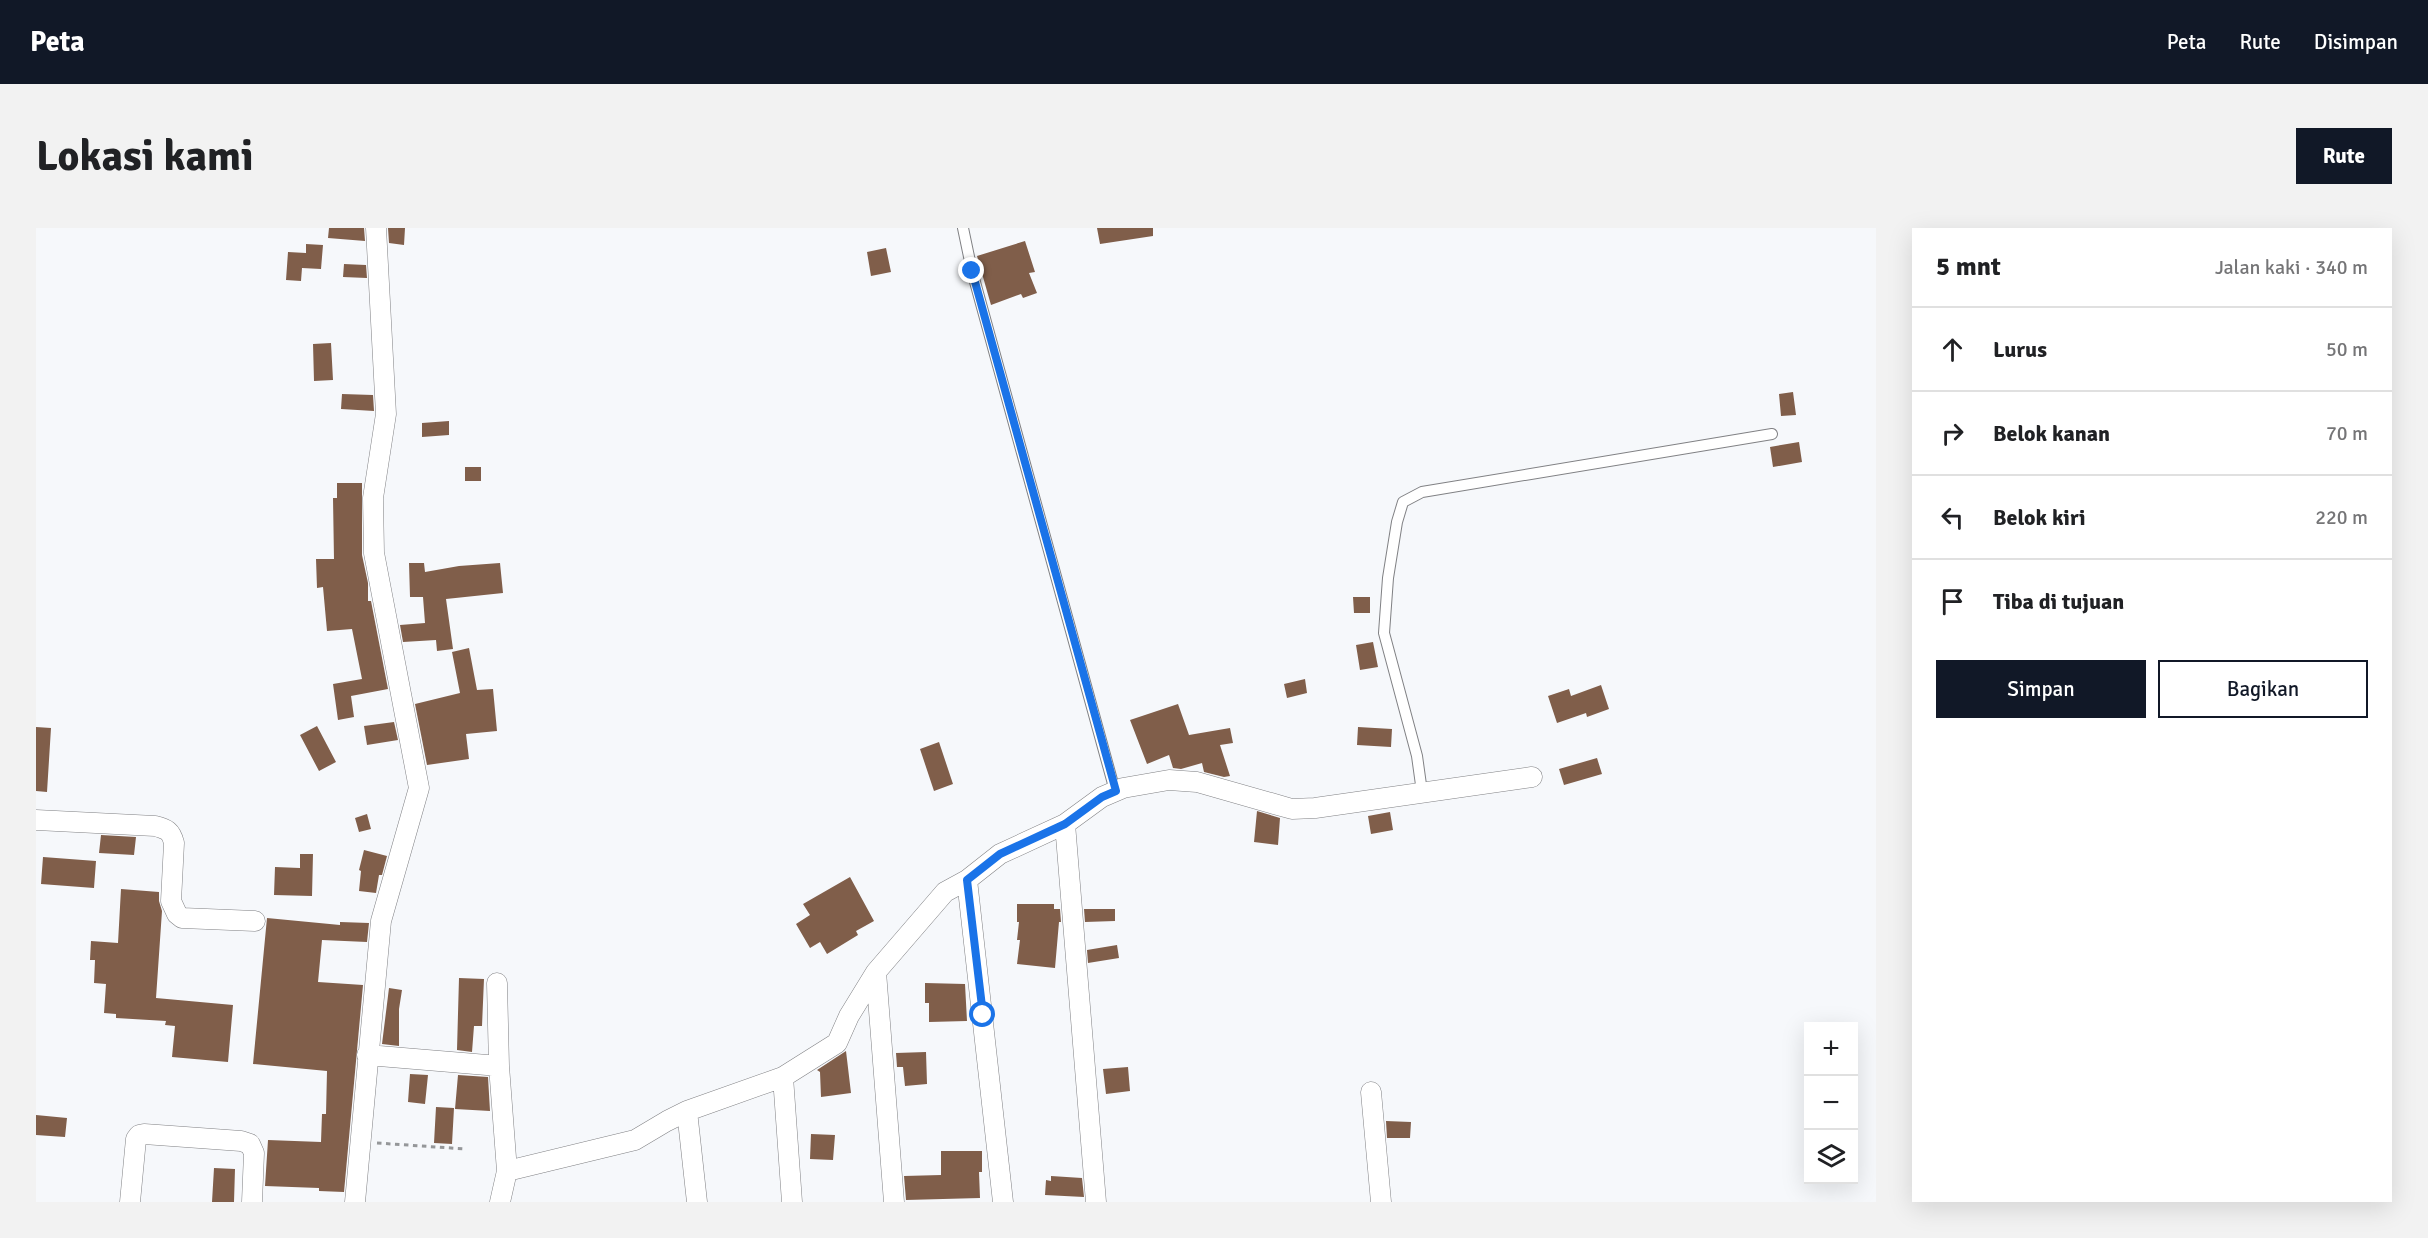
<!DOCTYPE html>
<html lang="id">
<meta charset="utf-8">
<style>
body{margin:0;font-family:Signika,sans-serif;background:#f2f2f2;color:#202124}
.controls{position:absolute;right:18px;bottom:18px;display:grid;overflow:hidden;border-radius:0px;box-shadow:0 6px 24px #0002}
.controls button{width:54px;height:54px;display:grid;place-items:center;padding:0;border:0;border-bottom:2px solid #e0e0e0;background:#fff;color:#202124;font:30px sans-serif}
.stop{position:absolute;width:18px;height:18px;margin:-14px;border:4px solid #1a73e8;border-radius:50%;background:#fff}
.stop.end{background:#1a73e8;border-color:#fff;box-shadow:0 2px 6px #0008}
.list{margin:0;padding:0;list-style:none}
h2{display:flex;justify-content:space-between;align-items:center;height:78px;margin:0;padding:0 24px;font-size:26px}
h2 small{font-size:20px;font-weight:400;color:#757577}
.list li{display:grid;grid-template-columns:39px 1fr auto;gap:18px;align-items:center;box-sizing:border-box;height:84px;padding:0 24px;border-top:2px solid #e0e0e0}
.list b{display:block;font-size:22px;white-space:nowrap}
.list em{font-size:20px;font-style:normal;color:#757577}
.actions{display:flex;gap:12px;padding:18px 24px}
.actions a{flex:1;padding:14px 0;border:2px solid #111827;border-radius:0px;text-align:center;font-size:21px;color:#111827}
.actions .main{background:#111827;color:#fff}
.icon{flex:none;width:33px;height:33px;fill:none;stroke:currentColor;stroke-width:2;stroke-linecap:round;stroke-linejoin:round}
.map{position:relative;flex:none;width:1840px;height:974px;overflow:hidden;border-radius:0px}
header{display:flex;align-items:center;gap:36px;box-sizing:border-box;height:84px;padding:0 30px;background:#111827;color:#fff}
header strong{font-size:28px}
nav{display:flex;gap:33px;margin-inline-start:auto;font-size:21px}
.intro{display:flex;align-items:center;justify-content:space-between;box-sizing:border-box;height:144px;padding:0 36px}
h1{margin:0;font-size:42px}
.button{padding:15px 27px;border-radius:0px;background:#111827;color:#fff;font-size:21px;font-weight:700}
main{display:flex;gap:36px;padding:0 36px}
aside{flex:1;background:#fff;border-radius:0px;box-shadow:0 6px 24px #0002}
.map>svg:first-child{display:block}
</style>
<header>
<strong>Peta</strong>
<nav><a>Peta</a><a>Rute</a><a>Disimpan</a></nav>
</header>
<div class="intro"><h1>Lokasi kami</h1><a class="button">Rute</a></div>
<main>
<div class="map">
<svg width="1840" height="974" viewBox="0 0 1840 974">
<rect width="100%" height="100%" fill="#f6f8fb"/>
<path fill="#805e4a" d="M293 0H328L329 13 292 10Z
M352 0H369L368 17 353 15Z
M1061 0H1117V8L1064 16Z
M989 13 999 44 993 45 1001 65 987 70 985 66 955 77 941 28Z
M270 16 287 17 285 41 266 40 265 53 250 52 252 24 270 25Z
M850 20 855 44 835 48 831 24Z
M308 36 330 37 331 50 307 49Z
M295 115 297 152 278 153 277 116Z
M1757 164 1760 187 1745 188 1743 166Z
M306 166 337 167 338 183 305 181Z
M413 193V207L386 209V195Z
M1763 214 1766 234 1737 239 1734 219Z
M429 239H445V253H429Z
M301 255H326V327L332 355V373H335L352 461 315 468 318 489 302 492 297 456 326 451 316 401 291 403 287 359 281 360 280 331H298L297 270H301Z
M373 335H388L389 344 423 338 464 335 467 365 410 371 417 421 401 423 400 412 367 414 364 397 389 395 387 369H374Z
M1317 369H1334V385H1318Z
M1337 414 1342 439 1324 442 1320 417Z
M433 420 441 462 457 461 461 503 430 506 433 531 391 537 379 476 424 465 416 424Z
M1269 451 1271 465 1251 470 1248 456Z
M1565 457 1573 481 1551 489 1550 485 1521 495 1512 468 1533 461 1535 468Z
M1142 476 1153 507 1194 500 1197 515 1184 517 1194 548 1188 549 1168 544 1166 535 1145 541 1137 540 1133 527 1111 536 1094 492Z
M358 494 362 512 331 517 328 498Z
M281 498 300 534 283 543 264 507Z
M0 499 15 500 11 564 0 563Z
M1322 499 1356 501 1355 519 1321 517Z
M903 514 917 556 898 563 884 521Z
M1561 530 1566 546 1528 557 1523 541Z
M1221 583 1244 590 1242 617 1218 614Z
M1354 584 1357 602 1335 606 1332 588Z
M331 586 335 601 323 604 319 590Z
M65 607 100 609 98 627 63 625Z
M328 622 351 628 346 647H343L340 665 323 663 325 643 323 642Z
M264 626H277L276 668 238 667 239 639 264 640Z
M7 629 60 633 58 660 5 656Z
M814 649 838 693 820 703 822 707 791 726 784 714 774 720 760 696 774 687 767 676Z
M85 661 123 664V673L126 683 120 770 197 777 192 834 136 829 139 798 129 797 130 793 80 790V786L68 785 70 756 58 755 59 732H54L55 713 82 715Z
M981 676H1018V681H1024L1025 694H1023L1019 740 981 736 984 712H981L983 694H981Z
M1048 681H1079V693L1049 694Z
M231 690 304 697V694L333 695 331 714 286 712 282 754 327 757 308 964 283 963V960L229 958 232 912 285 914 286 886H290L291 843 217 836Z
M1081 717 1083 730 1052 735 1051 722Z
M423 750 448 751 446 798H438L436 824 421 822Z
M889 755 929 756 931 793 893 794V775H889Z
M353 760 366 762 363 781V818L346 816Z
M810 823 815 865 785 869 784 844 781 842Z
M890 824 891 856 869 858 867 839H861L860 825Z
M1092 839 1094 863 1070 866 1067 841Z
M374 846 392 847 389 876 372 874Z
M422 847 452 849 454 883 419 881Z
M400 879 418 880 416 916 398 915Z
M0 887 31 890 29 909 0 907Z
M1350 893 1375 894 1374 910H1351Z
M775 906 799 907 797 932 774 931Z
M905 923H946V944H943L944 970 870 972 868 948 905 947Z
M178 940 199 941 198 974H176Z
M1015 948 1046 950 1048 969 1009 967 1010 952 1015 953Z"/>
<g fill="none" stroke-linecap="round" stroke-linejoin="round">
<defs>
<path id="service" d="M927 0 936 43 1079 563
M1386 564 1381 528 1348 405 1352 350 1361 294 1367 274 1386 264 1736 206"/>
<path id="minor" d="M0 592 119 598C131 601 135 603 138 615L135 673 141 686 146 690 219 693
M1029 596 1060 974
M931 652 967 974
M840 744 858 974
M461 755 463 838 471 943
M331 827 463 838
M747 849 756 974
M1335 864 1345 974
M651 883 661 974
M94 974 100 911 103 907 108 906 205 913 214 916 218 925 216 974
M319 974 345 693 383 560 338 325 337 270 350 186 340 0
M464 974 471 943 599 912 631 893 651 883 747 849 801 815 813 788 840 744 909 664 931 652 964 626 1029 596 1066 569 1087 560 1133 552 1161 554 1256 581 1279 580 1496 549"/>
</defs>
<use href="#service" stroke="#808184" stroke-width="12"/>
<use href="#minor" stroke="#808184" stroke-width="21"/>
<path stroke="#959799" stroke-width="3" stroke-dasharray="4.5 4.5" stroke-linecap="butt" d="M341 915 430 921"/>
<use href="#service" stroke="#fff" stroke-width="10"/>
<use href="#minor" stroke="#fff" stroke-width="20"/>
</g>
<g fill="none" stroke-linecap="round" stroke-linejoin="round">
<path stroke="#1a73e8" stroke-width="8" d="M936 43 1080 563 1066 569 1029 596 964 626 931 652 947 787"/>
</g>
</svg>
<div class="controls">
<button>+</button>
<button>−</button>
<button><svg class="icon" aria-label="layers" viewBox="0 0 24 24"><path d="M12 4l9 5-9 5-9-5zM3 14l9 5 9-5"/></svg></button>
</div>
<div class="stop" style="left:947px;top:787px"></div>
<div class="stop end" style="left:936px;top:43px"></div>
</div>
<aside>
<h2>5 mnt<small>Jalan kaki · 340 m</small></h2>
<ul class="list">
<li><svg class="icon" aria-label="ahead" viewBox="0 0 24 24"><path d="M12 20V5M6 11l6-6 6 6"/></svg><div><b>Lurus</b></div><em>50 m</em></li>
<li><svg class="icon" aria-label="right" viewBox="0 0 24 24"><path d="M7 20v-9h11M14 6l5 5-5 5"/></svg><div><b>Belok kanan</b></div><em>70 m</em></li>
<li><svg class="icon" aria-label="left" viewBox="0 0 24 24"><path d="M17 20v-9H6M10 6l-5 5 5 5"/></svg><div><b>Belok kiri</b></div><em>220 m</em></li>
<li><svg class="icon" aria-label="arrive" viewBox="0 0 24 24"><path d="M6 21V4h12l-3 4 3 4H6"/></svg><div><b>Tiba di tujuan</b></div></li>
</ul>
<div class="actions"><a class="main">Simpan</a><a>Bagikan</a></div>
</aside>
</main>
